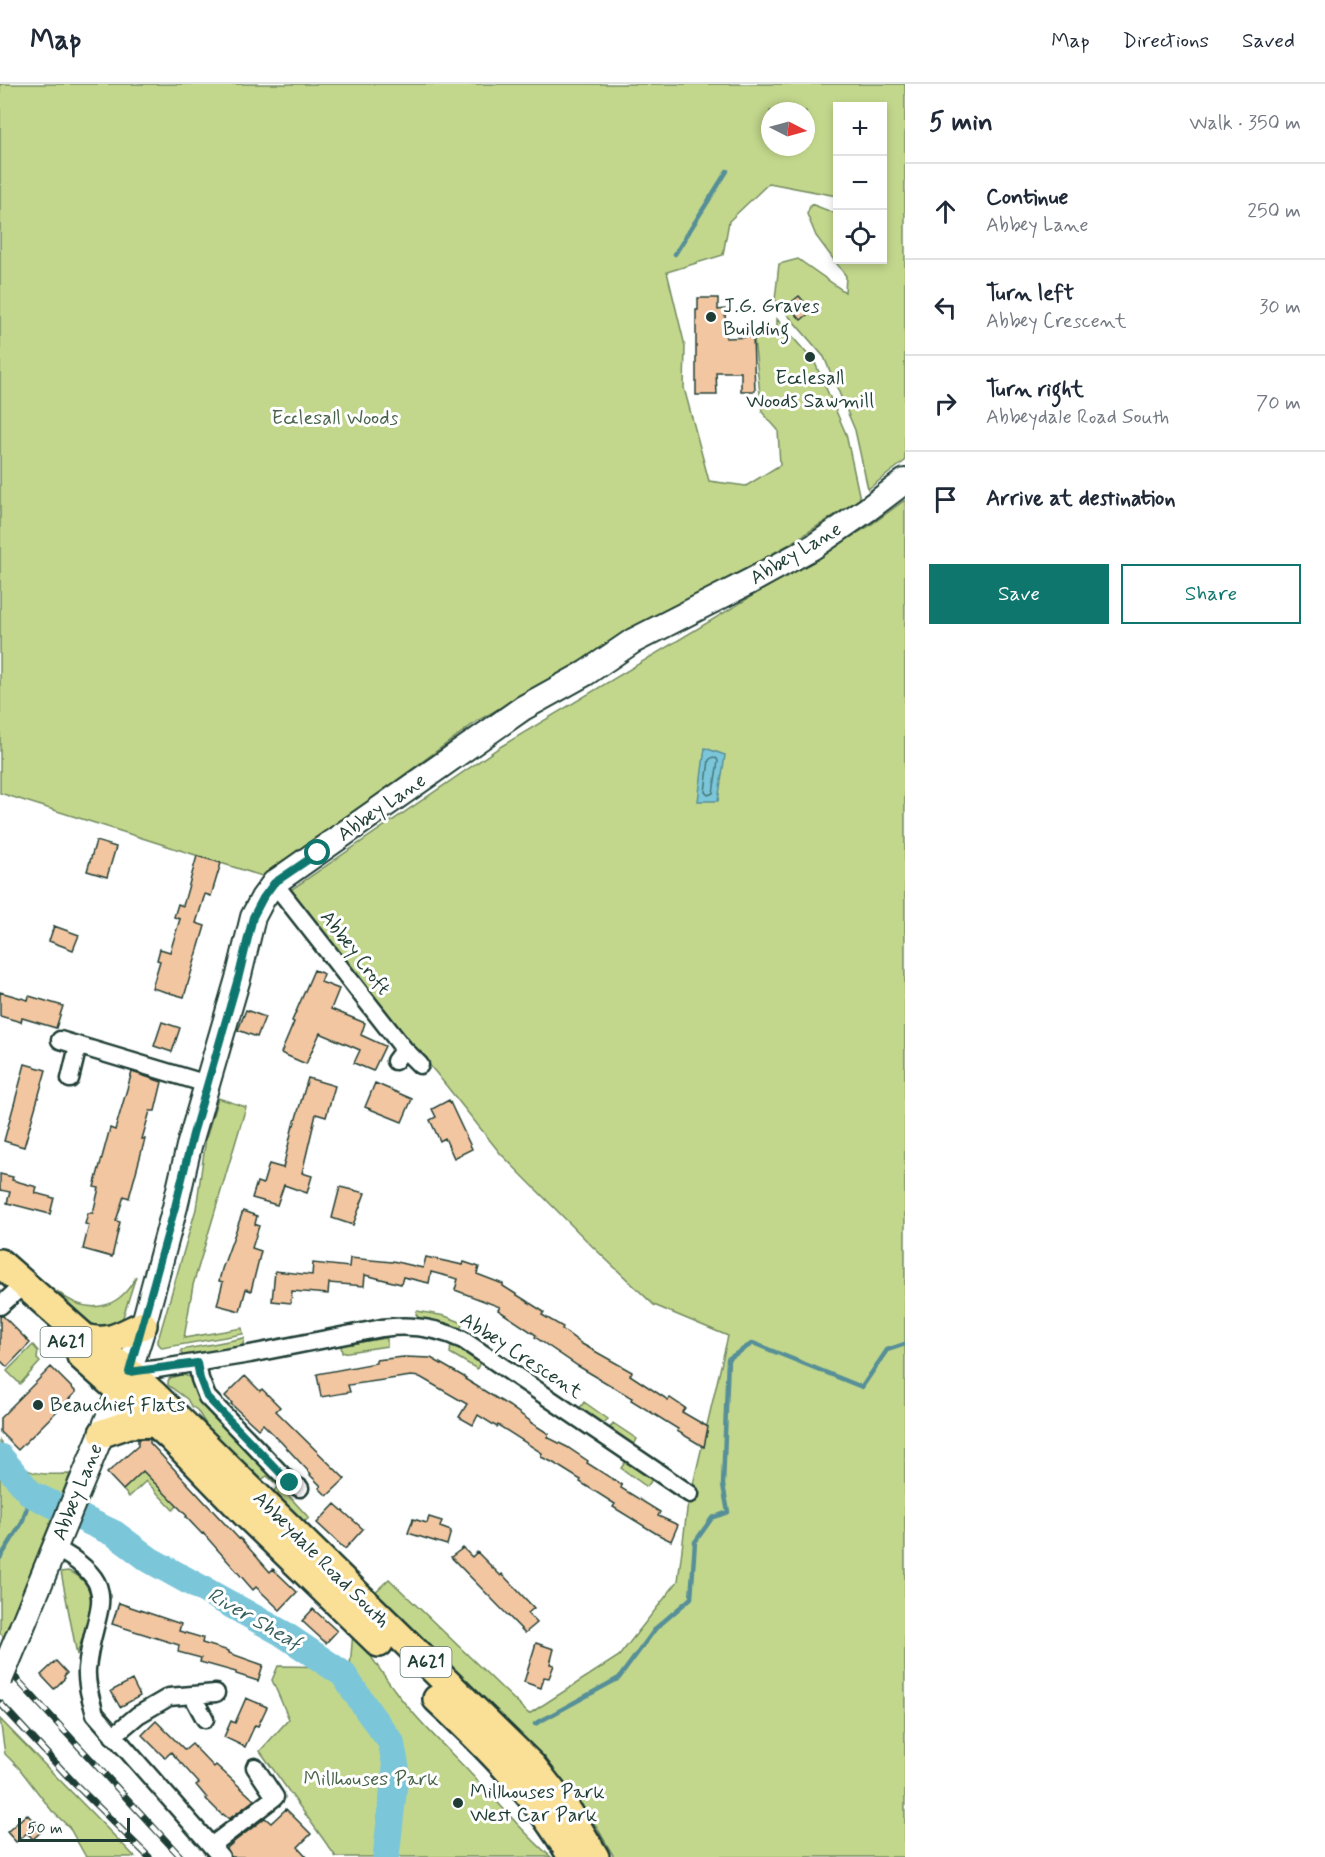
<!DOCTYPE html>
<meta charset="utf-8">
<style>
body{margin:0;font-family:Mynerve,sans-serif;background:#f6f6f7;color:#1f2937}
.controls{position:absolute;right:18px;top:18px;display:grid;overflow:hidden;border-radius:0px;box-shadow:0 3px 9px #0003}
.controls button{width:54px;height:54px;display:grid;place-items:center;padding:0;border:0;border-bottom:2px solid #e0e1e3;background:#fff;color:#1f2937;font:30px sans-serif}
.compass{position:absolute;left:761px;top:18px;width:54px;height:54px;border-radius:50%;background:#fff;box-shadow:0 3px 9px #0003;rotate:96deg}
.scale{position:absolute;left:18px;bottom:15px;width:112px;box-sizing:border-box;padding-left:6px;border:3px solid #1f3d34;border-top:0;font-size:16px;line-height:21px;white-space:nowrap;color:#1f3d34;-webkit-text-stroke:4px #fff;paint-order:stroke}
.stop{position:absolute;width:18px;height:18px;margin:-14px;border:4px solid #0f766e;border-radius:50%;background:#fff}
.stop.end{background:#0f766e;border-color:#fff;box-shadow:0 2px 6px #0008}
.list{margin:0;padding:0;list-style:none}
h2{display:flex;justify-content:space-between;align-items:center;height:78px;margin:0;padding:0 24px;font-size:26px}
h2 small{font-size:20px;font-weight:400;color:#747a83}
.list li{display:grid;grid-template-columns:39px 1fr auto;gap:18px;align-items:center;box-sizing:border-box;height:96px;padding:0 24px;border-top:2px solid #e0e1e3}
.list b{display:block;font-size:22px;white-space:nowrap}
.list p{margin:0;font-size:20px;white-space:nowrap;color:#747a83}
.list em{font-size:20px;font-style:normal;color:#747a83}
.actions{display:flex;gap:12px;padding:18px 24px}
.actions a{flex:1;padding:14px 0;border:2px solid #0f766e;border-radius:0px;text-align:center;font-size:21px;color:#0f766e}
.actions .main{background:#0f766e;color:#fff}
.icon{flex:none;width:33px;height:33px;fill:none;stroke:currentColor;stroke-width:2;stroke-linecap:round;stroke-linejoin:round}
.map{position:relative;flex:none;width:905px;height:1773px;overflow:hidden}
header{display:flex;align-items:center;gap:36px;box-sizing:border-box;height:84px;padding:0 30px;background:#fff;border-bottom:2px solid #e0e1e3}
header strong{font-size:28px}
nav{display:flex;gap:33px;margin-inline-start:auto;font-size:21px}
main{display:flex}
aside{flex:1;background:#fff}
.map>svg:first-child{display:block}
</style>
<header>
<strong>Map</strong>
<nav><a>Map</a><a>Directions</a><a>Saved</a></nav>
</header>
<main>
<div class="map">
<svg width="905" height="1773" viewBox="0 0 905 1773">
<rect width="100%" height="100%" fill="#fff"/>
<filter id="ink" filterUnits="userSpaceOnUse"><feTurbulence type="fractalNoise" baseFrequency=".0167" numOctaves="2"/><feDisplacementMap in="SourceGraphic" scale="12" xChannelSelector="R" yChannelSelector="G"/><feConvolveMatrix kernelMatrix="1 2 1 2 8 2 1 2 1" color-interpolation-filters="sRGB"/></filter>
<g filter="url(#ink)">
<path fill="#c3d78c" stroke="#718a60" stroke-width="1.5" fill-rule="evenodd" d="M0 0H905V377L868 405 855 346 824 273 775 216 779 180 798 175 845 208 846 192 816 152 807 130 811 120 837 130 838 176H882V22H838L837 112 769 99 729 137 723 171 667 188 685 262 684 304 709 397 746 402 780 381 778 346 762 328 754 255 777 252V235L815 279 846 350 860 415 788 461 652 536 479 636 265 793 0 709ZM770 27H806V63H770Z
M905 416V1773H614L592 1735 543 1675 371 1512 389 1495 529 1630 619 1572 678 1497 687 1426 728 1252 654 1221 592 1162 500 1069 437 990 285 810 500 663 869 442Z
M218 1014 246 1023 193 1201 184 1254 242 1244 243 1250 162 1264 158 1259V1256L196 1125 206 1054Z
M136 1192 123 1233 117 1240 104 1243 89 1239 57 1207C86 1232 119 1227 136 1192Z
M417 1227 445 1232 463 1239 460 1245 438 1238 419 1235 416 1230Z
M244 1254V1258L241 1263 182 1274 181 1266Z
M385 1254 387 1255V1262L342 1269 341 1263 343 1261Z
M453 1260 461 1264 480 1278 477 1285 450 1269 451 1261Z
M33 1261 38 1267 37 1275 40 1278 20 1300 7 1287Z
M180 1291C191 1290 193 1299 196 1307L286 1404 288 1411 309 1434 304 1438 273 1408 278 1402 267 1392 261 1396 207 1342 197 1326 191 1322 187 1315 168 1301V1297L170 1294Z
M584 1318 608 1335 602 1340 581 1326 580 1324Z
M613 1339 637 1355 635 1359 631 1361 611 1346 610 1344Z
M0 1357C22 1391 32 1391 70 1390L4 1553 0 1549Z
M626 1377 651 1395V1397L647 1403 621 1384Z
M143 1387 178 1421 173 1426 146 1397 129 1413 123 1406Z
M68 1487C107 1501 85 1543 77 1571L61 1488Z
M353 1548C368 1567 381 1588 396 1608 418 1638 446 1663 471 1690 498 1717 522 1748 551 1773H336L260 1667 289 1635 272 1596 278 1582 350 1583Z
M0 1635 135 1773H86L69 1743 52 1727 19 1684 5 1670Z"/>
<path fill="#7bc6da" stroke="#568f98" stroke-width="1.5" d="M705 664 725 671 718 717H698Z"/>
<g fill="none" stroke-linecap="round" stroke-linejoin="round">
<path stroke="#447476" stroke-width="1.5" d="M713 673 717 675 718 677 713 709 708 711 705 708 709 676Z"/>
<path stroke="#568f98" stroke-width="4.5" d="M675 170 727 87
M0 1474 22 1439 31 1410
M535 1640 619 1594 656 1544 691 1514 695 1458 712 1434 728 1428 723 1401 728 1275 753 1259 862 1303 887 1266 905 1260"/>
<path stroke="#7bc6da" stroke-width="27" d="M0 1373 31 1410 115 1450 150 1476 282 1549 343 1590 370 1630 391 1658 396 1683 386 1773"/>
</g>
<path fill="#f2c6a1" stroke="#1f3d34" stroke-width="1.5" d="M799 212 812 227 801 236 788 221Z
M698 214H718V226L725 225 726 254 753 253 755 307H741V288H716L717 311H696V226H698Z
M96 757 116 763 107 793 87 787Z
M197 772 221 779 211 812 205 810 196 839 205 842 184 913 152 904 160 877 157 876 160 865 170 868 180 835 174 833 178 820 183 822Z
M54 842 79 851 73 866 49 857Z
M314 886 324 890 321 898 339 905 331 925 365 939 361 951 385 962 373 987 354 979 360 966 320 949 306 980 281 969 294 938 292 937Z
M0 908 28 916 29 912 63 922 56 944 22 934 21 938 0 932Z
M246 926 265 933 257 953 238 946Z
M162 938 180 944 172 968 154 962Z
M25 980 46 986 24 1063 4 1057Z
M132 988 162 998 155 1027H150L142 1055H145L129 1114 124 1112 116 1137 120 1138 112 1173 83 1165 89 1141 85 1140 88 1129H93L99 1104 94 1103 110 1044 115 1046Z
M308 994 335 1002 326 1033 316 1030 302 1089 312 1092 307 1109 284 1101 277 1121 252 1114 257 1098 263 1100 269 1080 283 1084 293 1041H294Z
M375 999 412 1015 402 1038 365 1023Z
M449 1016 472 1065 454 1074 445 1054 440 1057 430 1036 436 1033 432 1025Z
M0 1090 13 1093 12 1096 37 1103 35 1109 54 1114 50 1130 7 1119 10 1108 0 1106Z
M340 1103 365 1109 353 1141 332 1134Z
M243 1127 257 1132 255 1140 259 1142 252 1164 261 1167 251 1207 246 1205 240 1227 217 1221 223 1198 219 1197 222 1185Z
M426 1173 463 1181 464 1178 479 1183 477 1190 503 1200V1202L544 1228 542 1231 563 1243 562 1245 582 1260 632 1288 630 1291 668 1316 670 1314 685 1324 682 1328 708 1343 704 1363 677 1347 678 1345 631 1316 632 1314 578 1282 535 1253 536 1251 498 1226 500 1223 455 1206 458 1195 431 1188 429 1199 403 1193 401 1200 365 1191 364 1202 329 1199 328 1210 292 1207 291 1219 272 1217 275 1187 312 1191 313 1179 349 1183 350 1174 392 1178 393 1177 423 1184Z
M0 1232H3L30 1259 7 1283 0 1276Z
M404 1273 431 1274 466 1294 465 1295 509 1322 530 1337V1338L549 1350 547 1353 567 1363 588 1377 587 1379 622 1401 621 1404 660 1428 658 1432 678 1441 671 1457 657 1450 613 1423 615 1420 580 1398 581 1396 552 1378 541 1373 542 1369 498 1341 497 1343 478 1331 473 1341 459 1333 467 1320 420 1293 411 1292 348 1301 350 1308 321 1313 317 1290 376 1279V1276Z
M51 1283 76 1308 18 1366 0 1348V1334Z
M245 1292 260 1307 262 1305 280 1323 276 1327 345 1395 327 1412 319 1404 321 1402 310 1391 311 1390 281 1358 263 1340 258 1345 231 1320 232 1319 225 1312Z
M138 1355H150V1359L239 1455 240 1454 270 1488 273 1485 297 1508 280 1526 256 1503 253 1506 203 1449 202 1450 186 1433 187 1432 143 1387 123 1406 107 1389 138 1362Z
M335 1420 363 1445 345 1465 317 1439Z
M429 1433 442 1437 440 1443 451 1447 447 1461 408 1449 413 1435 427 1439Z
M463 1464 472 1473 477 1468 501 1492 502 1490 534 1524 528 1529 537 1539 525 1549 451 1473Z
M119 1519 181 1540 179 1547 203 1554 202 1559 229 1567V1569L263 1581 258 1597 236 1590V1588L200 1578 201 1574 178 1568 179 1561 112 1540Z
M313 1525 337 1547 326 1559 302 1537Z
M536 1559 554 1565 550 1580 554 1581 549 1594 544 1593 541 1604 524 1598Z
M56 1577 67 1589 64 1592 65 1594 54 1605 41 1591Z
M132 1596 140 1612 120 1623 111 1607Z
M246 1614 267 1623 258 1642 255 1641 245 1663 224 1653 231 1637 235 1639Z
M156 1637 185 1666 192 1660 214 1683 216 1681 254 1716 229 1735 223 1730 222 1731 206 1715 207 1714 196 1701 199 1699 171 1668 165 1674 142 1651Z
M286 1725 311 1750 298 1763 307 1773H231L227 1764 235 1757 265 1734 271 1739Z
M27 1730 42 1747 33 1755 27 1749 16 1758 7 1748Z"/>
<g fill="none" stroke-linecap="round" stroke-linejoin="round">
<defs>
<path id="minor" d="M274 799 404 965 420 981
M60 956 207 1000
M395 977 404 965
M70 995 78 962
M0 1222 23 1201
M197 1279 200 1295 207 1313 290 1399 300 1404
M129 1288 157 1285 250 1270 382 1244C410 1240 438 1244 463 1256L690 1410
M55 1464C128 1503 92 1524 87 1585 86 1601 91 1615 95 1630L221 1773
M192 1611 205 1635
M113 1652 138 1631 169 1613 216 1609
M211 1762 275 1713 255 1683"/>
<path id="secondary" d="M22 1543 113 1322 129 1288 141 1250 175 1123 189 1062 239 891 253 833 263 814 274 799 523 624 586 589 633 557 751 497 813 463 868 425 905 397"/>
<path id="primary" d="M0 1179 85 1254 129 1288 152 1309 533 1683 569 1729 595 1773
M85 1254C109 1261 121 1251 143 1241
M81 1272 172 1354 246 1430 379 1559
M103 1349 129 1340 156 1339
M437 1615C487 1662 538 1712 572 1773"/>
</defs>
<use href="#minor" stroke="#1f3d34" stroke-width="21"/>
<use href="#secondary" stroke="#1f3d34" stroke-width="28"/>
<use href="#primary" stroke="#1f3d34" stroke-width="32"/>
<use href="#minor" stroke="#fff" stroke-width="16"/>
<use href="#secondary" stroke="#fff" stroke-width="24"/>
<use href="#primary" stroke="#fadf96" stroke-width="27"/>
<defs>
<path id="rail" d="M0 1577 181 1773
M0 1619 75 1700 149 1773"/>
</defs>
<use href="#rail" stroke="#1f3d34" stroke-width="7"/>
<use href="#rail" stroke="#fff" stroke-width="4.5" stroke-dasharray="14" stroke-linecap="butt"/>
<defs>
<path id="secondary-bridge" d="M0 1596 22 1543"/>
</defs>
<use href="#secondary-bridge" stroke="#1f3d34" stroke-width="28" stroke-linecap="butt"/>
<use href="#secondary-bridge" stroke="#fff" stroke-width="24"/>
</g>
</g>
<g fill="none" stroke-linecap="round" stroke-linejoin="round" filter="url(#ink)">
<path stroke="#0f766e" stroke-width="8" d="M290 1399 207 1313 200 1295 197 1279 129 1288 175 1123 193 1050 239 891 253 833 263 814 274 799 318 769"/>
</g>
<g fill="#1f3d34" stroke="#fff" stroke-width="2">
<circle cx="711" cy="233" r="6"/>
<circle cx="810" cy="273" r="6"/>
<circle cx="38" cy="1321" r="6"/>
<circle cx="458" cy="1719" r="6"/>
</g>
<g text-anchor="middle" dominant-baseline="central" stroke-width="6" stroke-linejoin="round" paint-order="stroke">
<g fill="#fff" stroke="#627771" stroke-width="1.5">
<rect x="40.5" y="1243" width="51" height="30" rx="4.5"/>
<rect x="400.5" y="1563" width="51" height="30" rx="4.5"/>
</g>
<g font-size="18" font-weight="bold" fill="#1f3d34">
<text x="66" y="1258">A621</text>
<text x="426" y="1578">A621</text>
</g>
<g font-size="20" fill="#1f3d34" stroke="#fff" text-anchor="start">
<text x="723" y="222">J.G. Graves<tspan x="723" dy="23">Building</tspan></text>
<text x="810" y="294" text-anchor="middle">Ecclesall<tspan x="810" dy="23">Woods Sawmill</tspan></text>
<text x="50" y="1321">Beauchief Flats</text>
<text x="470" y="1708">Millhouses Park<tspan x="470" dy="23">West Car Park</tspan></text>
</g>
<g font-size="20" fill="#48644a" stroke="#fff">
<text x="335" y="334">Ecclesall Woods</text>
<text x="371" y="1695">Millhouses Park</text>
</g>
<g font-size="20" fill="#1f3d34" stroke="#fff">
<text transform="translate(796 470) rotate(-31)">Abbey Lane</text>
<text transform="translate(382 724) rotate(-35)">Abbey Lane</text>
<text transform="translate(355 869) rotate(52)">Abbey Croft</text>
<text transform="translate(521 1272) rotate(33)">Abbey Crescent</text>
<text transform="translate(78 1408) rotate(-68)">Abbey Lane</text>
<text transform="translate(321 1476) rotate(45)">Abbeydale Road South</text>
</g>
<g font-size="21" font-style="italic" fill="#365f5e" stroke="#fff">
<text transform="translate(254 1535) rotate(30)">River Sheaf</text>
</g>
</g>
</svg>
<div class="controls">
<button>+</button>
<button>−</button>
<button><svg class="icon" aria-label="locate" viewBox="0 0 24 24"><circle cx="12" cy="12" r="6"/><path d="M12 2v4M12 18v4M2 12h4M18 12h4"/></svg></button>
</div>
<svg class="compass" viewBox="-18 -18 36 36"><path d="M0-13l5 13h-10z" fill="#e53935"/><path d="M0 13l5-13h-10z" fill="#747a83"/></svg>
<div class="scale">50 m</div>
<div class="stop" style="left:318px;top:769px"></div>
<div class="stop end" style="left:290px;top:1399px"></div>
</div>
<aside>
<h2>5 min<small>Walk · 350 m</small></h2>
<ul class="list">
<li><svg class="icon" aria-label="ahead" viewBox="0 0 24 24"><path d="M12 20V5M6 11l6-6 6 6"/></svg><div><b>Continue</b><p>Abbey Lane</p></div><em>250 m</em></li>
<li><svg class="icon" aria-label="left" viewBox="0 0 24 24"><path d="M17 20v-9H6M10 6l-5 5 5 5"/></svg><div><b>Turn left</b><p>Abbey Crescent</p></div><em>30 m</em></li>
<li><svg class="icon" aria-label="right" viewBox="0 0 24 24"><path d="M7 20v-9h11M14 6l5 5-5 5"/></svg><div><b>Turn right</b><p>Abbeydale Road South</p></div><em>70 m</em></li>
<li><svg class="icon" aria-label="arrive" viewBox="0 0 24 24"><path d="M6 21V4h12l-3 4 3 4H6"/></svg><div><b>Arrive at destination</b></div></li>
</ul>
<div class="actions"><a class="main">Save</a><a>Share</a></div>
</aside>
</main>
